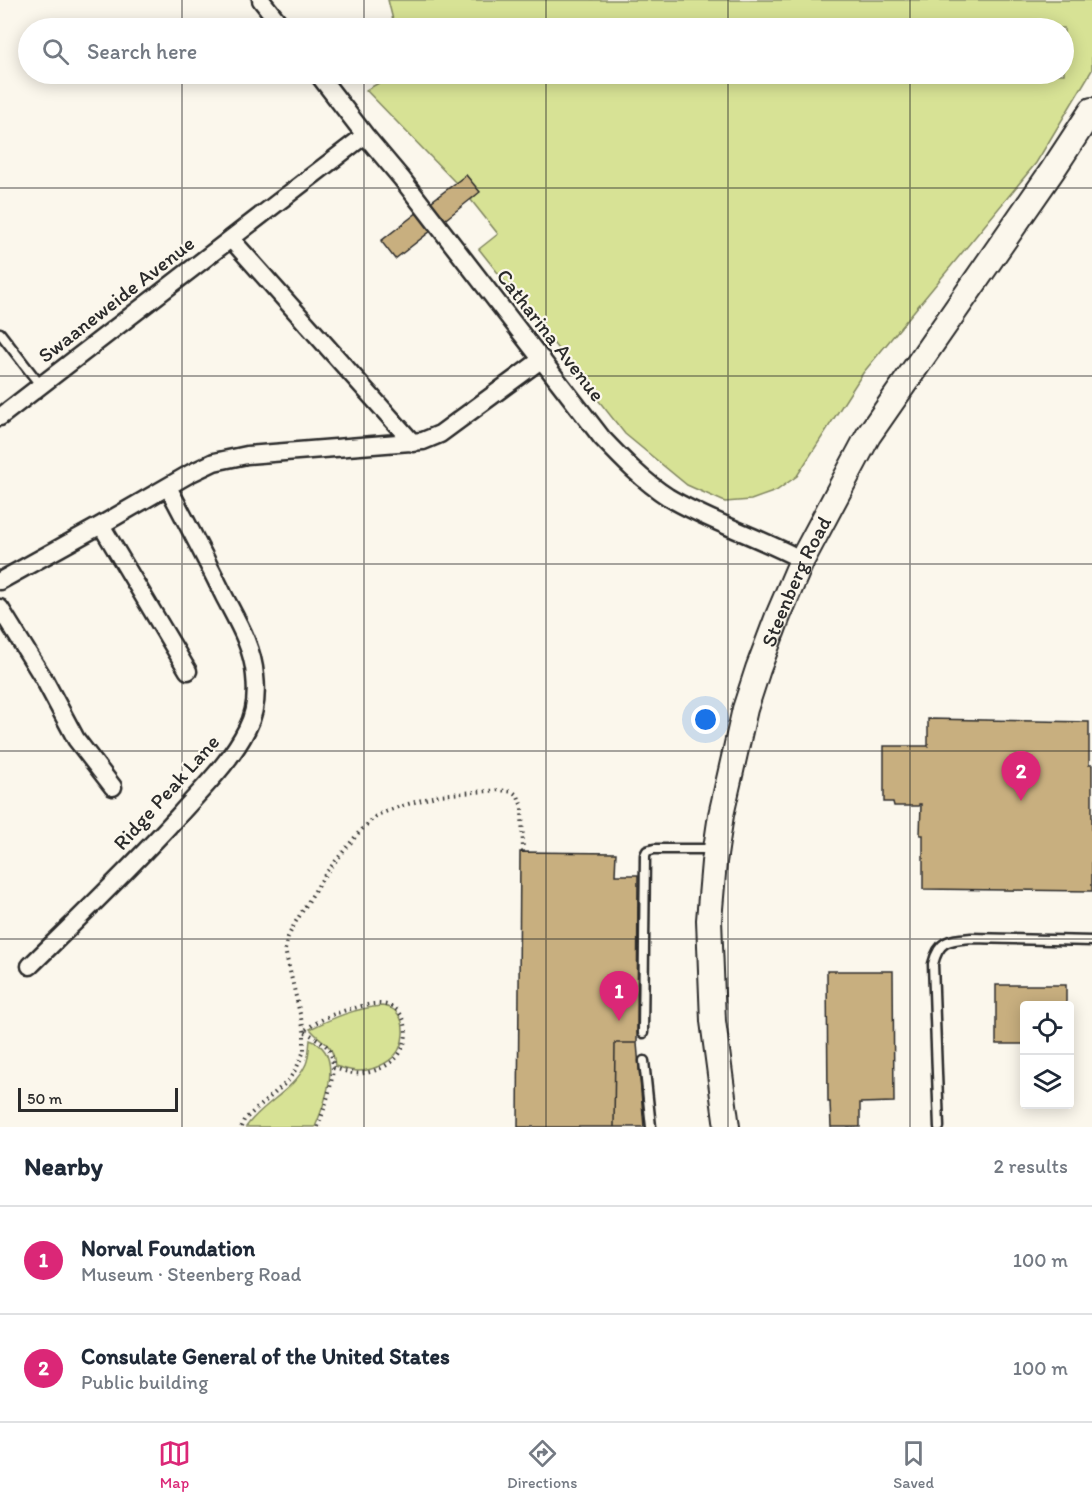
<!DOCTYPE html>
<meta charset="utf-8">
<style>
body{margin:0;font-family:Itim,sans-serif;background:#f2f2f3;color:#1f2937}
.controls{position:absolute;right:18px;bottom:18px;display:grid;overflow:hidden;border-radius:6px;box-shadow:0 3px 15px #0003}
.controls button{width:54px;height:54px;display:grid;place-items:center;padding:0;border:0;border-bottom:2px solid #e0e1e3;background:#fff;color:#1f2937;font:30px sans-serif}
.scale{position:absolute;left:18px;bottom:15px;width:160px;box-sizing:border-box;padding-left:6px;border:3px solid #2b2b2b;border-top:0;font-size:16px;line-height:21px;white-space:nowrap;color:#2b2b2b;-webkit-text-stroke:4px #fbf7ec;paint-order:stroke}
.you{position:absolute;left:706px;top:720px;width:21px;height:21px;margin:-15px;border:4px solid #fff;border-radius:50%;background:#1a73e8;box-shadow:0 0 0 9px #1a73e833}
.badge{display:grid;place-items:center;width:39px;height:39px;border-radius:50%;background:#db2777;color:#fff;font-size:20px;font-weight:700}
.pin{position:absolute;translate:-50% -50px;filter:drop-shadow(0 2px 3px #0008)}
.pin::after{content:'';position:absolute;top:32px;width:21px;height:18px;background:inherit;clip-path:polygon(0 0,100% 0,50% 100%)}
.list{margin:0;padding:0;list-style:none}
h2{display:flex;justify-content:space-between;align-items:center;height:78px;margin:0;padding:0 24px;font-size:26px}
h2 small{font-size:20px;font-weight:400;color:#747a83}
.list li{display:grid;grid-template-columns:39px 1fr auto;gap:18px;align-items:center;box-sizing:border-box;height:108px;padding:0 24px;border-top:2px solid #e0e1e3}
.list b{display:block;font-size:22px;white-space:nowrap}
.list p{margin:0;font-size:20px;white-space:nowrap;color:#747a83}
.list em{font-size:20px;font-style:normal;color:#747a83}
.icon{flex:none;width:33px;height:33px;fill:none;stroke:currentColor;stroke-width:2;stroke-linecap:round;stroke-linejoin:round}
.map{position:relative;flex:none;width:1092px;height:1127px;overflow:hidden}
.search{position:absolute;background:#fff;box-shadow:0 3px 15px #0003;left:18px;right:18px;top:18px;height:66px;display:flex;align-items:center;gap:15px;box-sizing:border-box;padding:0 21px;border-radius:33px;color:#747a83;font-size:22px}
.sheet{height:294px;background:#fff}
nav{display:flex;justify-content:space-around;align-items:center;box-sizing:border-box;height:84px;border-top:2px solid #e0e1e3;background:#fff;font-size:16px;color:#747a83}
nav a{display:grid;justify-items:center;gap:3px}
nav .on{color:#db2777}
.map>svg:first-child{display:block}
</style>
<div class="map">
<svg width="1092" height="1127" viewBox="0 0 1092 1127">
<rect width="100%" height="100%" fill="#fbf7ec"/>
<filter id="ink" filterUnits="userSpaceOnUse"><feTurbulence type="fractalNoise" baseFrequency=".0167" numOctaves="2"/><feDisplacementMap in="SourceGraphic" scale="12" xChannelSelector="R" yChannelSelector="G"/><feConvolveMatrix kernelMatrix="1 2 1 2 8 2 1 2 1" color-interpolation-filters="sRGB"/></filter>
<g filter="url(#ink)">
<path fill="#d7e295" stroke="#818660" stroke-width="1.5" d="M388 0H1092V70L1036 163 863 373 797 476 776 491 751 500 725 502 687 485 625 434 479 249 498 234 471 200 479 192 466 175 456 183 366 90 388 78 389 74H1064V28H395Z
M382 1006C388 1007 394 1008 398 1014 406 1024 404 1044 396 1054 388 1064 371 1071 358 1071 351 1071 343 1068 335 1066 333 1042 324 1045 310 1029 333 1018 355 1008 382 1006Z
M310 1040C345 1052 325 1103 315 1127H246C262 1103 294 1091 306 1064 309 1057 309 1048 310 1040Z"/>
<path fill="#c8af7f" stroke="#2b2b2b" stroke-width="1.5" d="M466 175 480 192 442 222 428 204Z
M418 212 432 230 395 259 381 241Z
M928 719 1089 722V765H1092V891L923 889V835H920L921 804H919V806H894L893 802H884V746H928Z
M520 852 616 853 615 875H638L637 1043H615L614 1127H518Z
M827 971H893L894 1102 860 1103V1127H831L830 1102H828Z
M996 985H1066V1006H1024V1044H996Z
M615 1043H637L644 1127H614Z"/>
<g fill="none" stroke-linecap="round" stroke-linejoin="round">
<defs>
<path id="service" d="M0 333 41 386
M643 1033 645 855 647 851 654 849H713
M644 1061 651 1127
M939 1127 933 964C939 940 948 940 971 938L1092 941"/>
<path id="minor" d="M261 0 283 28
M318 74 365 135 402 179 602 438C622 459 643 481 668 497 710 522 759 537 802 560
M231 239 413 443
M0 417 365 135
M101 525 188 671
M0 581 101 525 191 473 214 462 247 455 423 441 440 434 542 359
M0 608 44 679 76 739 113 787
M30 966C81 916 132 867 180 814 204 787 231 761 247 729 256 712 257 694 255 676 253 647 237 621 224 596 206 559 187 523 168 487"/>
<g id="secondary">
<path id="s1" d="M727 1127 713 1021 709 920 714 862 721 815 745 709 758 669 778 616 802 560 868 436 1052 171 1092 110"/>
</g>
</defs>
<use href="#service" stroke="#2b2b2b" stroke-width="13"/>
<use href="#minor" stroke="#2b2b2b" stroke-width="21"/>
<use href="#secondary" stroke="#2b2b2b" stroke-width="28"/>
<path stroke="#2b2b2b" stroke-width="4" stroke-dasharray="1.5 4.5" stroke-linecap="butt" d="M241 1127 244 1120 289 1080 297 1067 304 1051V1031L285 950 288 937 295 923 326 873 360 831 377 815 398 807 439 795 500 790 513 792 518 796 522 807 523 852
M318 1127C324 1108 341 1066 328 1048 322 1041 312 1036 304 1031 317 1020 337 1012 354 1008 362 1006 372 1003 381 1004 409 1006 412 1039 397 1057 390 1065 375 1072 364 1073 354 1075 343 1070 333 1068"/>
<use href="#service" stroke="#fbf7ec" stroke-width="8"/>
<use href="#minor" stroke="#fbf7ec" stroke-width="16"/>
<use href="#secondary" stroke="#fbf7ec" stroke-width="24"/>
</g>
</g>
<path fill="none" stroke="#2b2b2b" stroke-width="1.5" stroke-opacity="0.55" d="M182 0V28M364 0V28M546 0V28M728 0V28M910 0V28M182 74V1127M364 74V1127M546 74V1127M728 74V1127M910 74V1127M0 188H1092M0 376H1092M0 564H1092M0 751H1092M0 939H1092"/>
<g text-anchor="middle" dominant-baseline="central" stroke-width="4.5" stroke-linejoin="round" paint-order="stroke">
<g font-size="21" fill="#2b2b2b" stroke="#fbf7ec">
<text transform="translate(116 299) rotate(-38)">Swaaneweide Avenue</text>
<text transform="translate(551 335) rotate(52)">Catharina Avenue</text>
<text stroke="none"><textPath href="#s1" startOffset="560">Steenberg Road</textPath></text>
<text transform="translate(166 792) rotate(-48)">Ridge Peak Lane</text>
</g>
</g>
</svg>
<div class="controls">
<button><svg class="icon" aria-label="locate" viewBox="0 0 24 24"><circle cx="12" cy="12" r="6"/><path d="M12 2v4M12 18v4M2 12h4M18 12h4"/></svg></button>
<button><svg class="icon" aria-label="layers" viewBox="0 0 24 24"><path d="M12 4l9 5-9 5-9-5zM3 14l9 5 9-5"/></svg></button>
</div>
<div class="scale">50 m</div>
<div class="you"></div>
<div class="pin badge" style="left:619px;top:1021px">1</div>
<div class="pin badge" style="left:1021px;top:801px">2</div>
<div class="search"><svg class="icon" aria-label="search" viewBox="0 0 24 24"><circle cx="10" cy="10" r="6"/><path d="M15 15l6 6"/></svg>Search here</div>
</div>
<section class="sheet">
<h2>Nearby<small>2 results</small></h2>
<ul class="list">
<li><span class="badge">1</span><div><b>Norval Foundation</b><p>Museum · Steenberg Road</p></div><em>100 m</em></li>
<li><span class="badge">2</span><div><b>Consulate General of the United States</b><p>Public building</p></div><em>100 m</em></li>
</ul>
</section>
<nav>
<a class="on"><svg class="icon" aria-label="map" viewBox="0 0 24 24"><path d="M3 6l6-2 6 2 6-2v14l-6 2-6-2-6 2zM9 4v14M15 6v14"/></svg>Map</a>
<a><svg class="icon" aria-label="directions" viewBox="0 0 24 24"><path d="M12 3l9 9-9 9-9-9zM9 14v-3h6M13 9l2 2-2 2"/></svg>Directions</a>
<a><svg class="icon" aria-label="saved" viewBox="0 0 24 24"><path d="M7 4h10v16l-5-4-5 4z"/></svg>Saved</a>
</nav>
